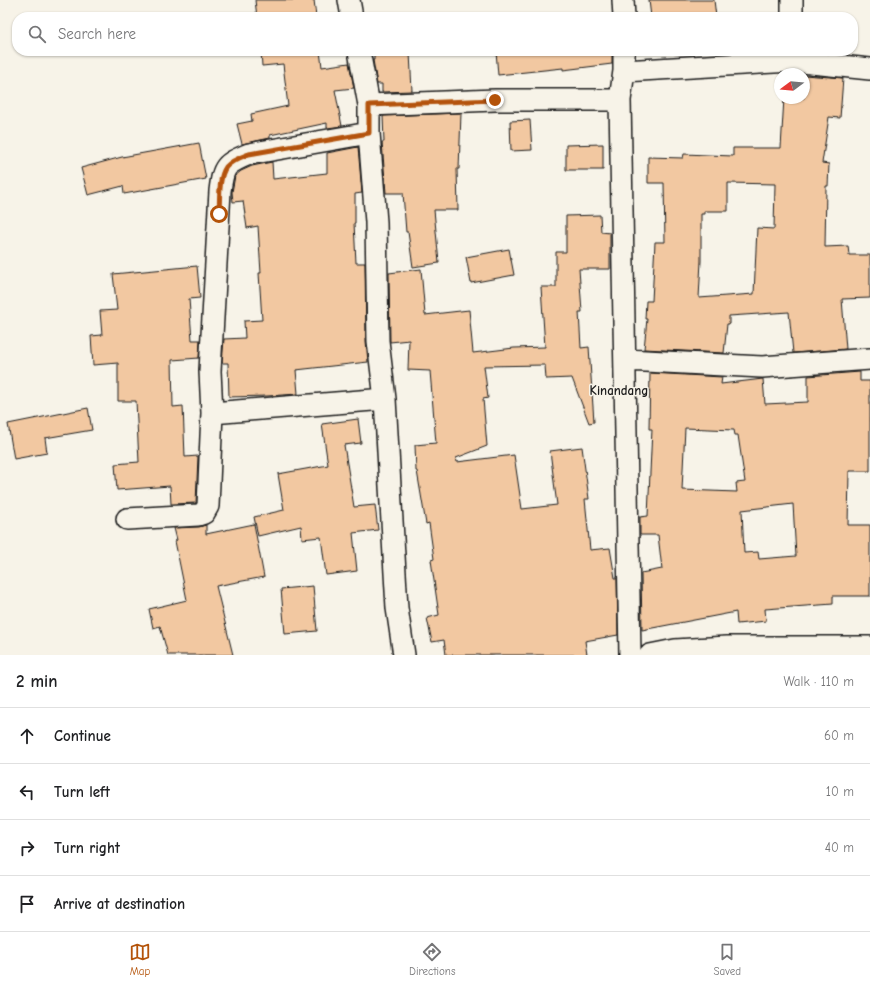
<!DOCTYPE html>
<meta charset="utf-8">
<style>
body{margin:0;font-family:"Comic Neue",sans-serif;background:#f6f6f6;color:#202124}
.compass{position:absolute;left:774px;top:68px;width:36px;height:36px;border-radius:50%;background:#fff;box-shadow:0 1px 3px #0004;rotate:254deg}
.stop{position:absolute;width:12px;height:12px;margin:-9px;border:3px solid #b45309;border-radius:50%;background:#fff}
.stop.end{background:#b45309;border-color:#fff;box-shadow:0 1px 4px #0008}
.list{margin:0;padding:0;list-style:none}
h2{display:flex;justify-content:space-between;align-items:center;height:52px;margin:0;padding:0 16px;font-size:17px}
h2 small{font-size:13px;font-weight:400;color:#757577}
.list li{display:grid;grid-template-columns:26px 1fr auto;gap:12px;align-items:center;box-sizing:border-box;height:56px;padding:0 16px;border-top:1px solid #e0e0e0}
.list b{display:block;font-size:15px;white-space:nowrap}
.list em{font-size:13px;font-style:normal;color:#757577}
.icon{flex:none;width:22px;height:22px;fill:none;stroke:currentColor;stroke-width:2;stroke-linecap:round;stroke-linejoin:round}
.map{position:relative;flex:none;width:870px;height:655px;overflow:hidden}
.search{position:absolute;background:#fff;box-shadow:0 1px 3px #0004;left:12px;right:12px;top:12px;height:44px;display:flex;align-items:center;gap:10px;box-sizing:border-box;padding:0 14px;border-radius:16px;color:#757577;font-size:15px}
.sheet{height:276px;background:#fff}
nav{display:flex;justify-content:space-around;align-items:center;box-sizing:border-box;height:56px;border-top:1px solid #e0e0e0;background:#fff;font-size:11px;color:#757577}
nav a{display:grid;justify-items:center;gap:2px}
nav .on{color:#b45309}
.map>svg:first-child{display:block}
</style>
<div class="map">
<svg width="870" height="655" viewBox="0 0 870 655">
<rect width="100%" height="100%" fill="#f7f3e8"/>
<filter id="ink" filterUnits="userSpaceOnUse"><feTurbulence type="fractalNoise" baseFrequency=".025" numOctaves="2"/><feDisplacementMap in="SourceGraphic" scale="8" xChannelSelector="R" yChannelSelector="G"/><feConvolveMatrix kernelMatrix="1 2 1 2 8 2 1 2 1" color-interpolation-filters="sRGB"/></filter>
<g filter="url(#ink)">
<path fill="#f2c8a1" stroke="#1c1c1c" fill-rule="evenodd" d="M255 0H314L316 17H257Z
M649 0H714L716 17H651Z
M261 51H320L322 67 349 63 354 88 335 90 342 126 327 128V123L270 135V138L242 144 237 124 252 121 251 114 288 106 283 64 262 66Z
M496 51H612V64L563 70V68L498 75Z
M410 53 412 91 382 92V84H377L373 60H374V55Z
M804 75 843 78 840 118 829 117 822 163 829 164 828 186H826L825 247 848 246 849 255H870V298L842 299 846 349 793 353 789 312 729 316V324H727L724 353 644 349 647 319H645L646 301H652L655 242H665L664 183H648V157L683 158 684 154 733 156V148H781L784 98H804ZM728 183 775 184 774 229 757 228 754 294 699 298 701 261V214H704V211H728Z
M461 113 459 169H457L458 210H434L439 263 413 267 408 232H406L403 193H386L382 142H384L383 116Z
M530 120 532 150 511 151 510 121Z
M199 143 206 179 124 194 123 186 88 195 81 168 122 157Z
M603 144V170H566V145Z
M358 147 362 193 355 194V223H354L356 263H365L366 341 368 362 296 370 298 394 267 396 229 397 228 363H222L224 339 245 338 244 321 262 320 259 273H261L258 226 247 228 243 201 233 202 232 192 235 176 241 171 252 166 272 162 273 179 327 173V153Z
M600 215 601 232 610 233V269H579L582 312H579L581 348 589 347 594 422 589 423 572 378 546 379 545 365 484 366 488 398 483 399 487 446 456 458 457 462 514 455 522 509 557 505 550 451 582 447 589 499H585L590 550 610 548 615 578H617L618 635 585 641 587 655H446L444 640 432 642 427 618 439 615 431 560 434 559 429 523 426 524 417 471H416L415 445 436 443 430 371 408 370 409 340 390 342 389 273 421 269 425 315 469 310 473 353 514 348 545 347 541 287H556V252H566V216Z
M509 249 514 275 471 283 466 257Z
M197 266 200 298 189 299 192 340H200L199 358 172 360 173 407 183 406 185 457 198 456 196 503 171 504 170 486 117 490 115 464 139 462 136 401H118V363L93 365 91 336 102 335 100 311 117 310 113 274Z
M860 372V381H870V471H849L848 525H870V596H833V604L765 609 766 621 737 624 736 612 642 630 641 573 662 569 658 535H640V517L648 516 652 429H649L650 373 722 377 721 384 763 379 765 404 808 402V376ZM685 428 734 430 735 435H738L745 482 736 483 737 492 682 490ZM793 504 796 556 759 559 758 552 744 553 742 510Z
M88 408 92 430 45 438 47 453 14 459 8 424Z
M358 419 361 443 344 445 354 507 375 505 378 530 353 533 357 571 326 575 321 537 302 539 301 526 258 536 254 517 284 510 278 474 328 465 322 424Z
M254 524 264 577 216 586 233 655H168L160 626 153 628 149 609 187 600 175 541 177 540 174 528 199 527 206 525V534Z
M313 586 317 631 285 634 281 589Z"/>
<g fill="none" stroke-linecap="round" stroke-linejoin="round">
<defs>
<path id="minor" d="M349 0 352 17
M623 0 624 17
M792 17V0
M359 51 369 105V133L376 222 378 341 385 399 397 608 404 655
M624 51V71L620 100 630 655
M624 71 792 61 870 69
M369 105 495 100H620
M626 360 762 367 870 359
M212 413 385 399
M127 519 198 515 204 513 208 506 212 413 210 371 220 191C223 166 225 164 249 154L369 133
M650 655 675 650 727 647H870"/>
</defs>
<use href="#minor" stroke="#1c1c1c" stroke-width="24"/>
<use href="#minor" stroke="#f7f3e8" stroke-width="21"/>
</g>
</g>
<g fill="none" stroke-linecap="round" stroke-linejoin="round" filter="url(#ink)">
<path stroke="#b45309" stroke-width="5" d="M219 214C220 201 218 178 226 167 232 160 241 157 249 154L369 133V105L495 100"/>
</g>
<g text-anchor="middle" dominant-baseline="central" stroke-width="3" stroke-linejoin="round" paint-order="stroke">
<g font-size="13" font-weight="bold" fill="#1c1c1c" stroke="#f7f3e8">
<text x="619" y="390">Kinandang</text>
</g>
</g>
</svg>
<svg class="compass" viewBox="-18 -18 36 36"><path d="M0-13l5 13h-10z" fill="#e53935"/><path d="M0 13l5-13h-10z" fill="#757577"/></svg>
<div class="stop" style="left:219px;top:214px"></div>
<div class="stop end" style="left:495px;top:100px"></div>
<div class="search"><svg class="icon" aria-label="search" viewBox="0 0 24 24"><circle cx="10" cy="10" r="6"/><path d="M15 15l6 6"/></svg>Search here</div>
</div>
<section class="sheet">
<h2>2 min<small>Walk · 110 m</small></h2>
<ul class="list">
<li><svg class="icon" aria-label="ahead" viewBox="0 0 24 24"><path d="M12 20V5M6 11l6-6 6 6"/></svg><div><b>Continue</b></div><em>60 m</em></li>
<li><svg class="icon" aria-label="left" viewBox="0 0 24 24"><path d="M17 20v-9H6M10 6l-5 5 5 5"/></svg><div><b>Turn left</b></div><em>10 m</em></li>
<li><svg class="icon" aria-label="right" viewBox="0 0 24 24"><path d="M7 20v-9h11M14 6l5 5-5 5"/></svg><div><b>Turn right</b></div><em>40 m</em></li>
<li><svg class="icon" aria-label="arrive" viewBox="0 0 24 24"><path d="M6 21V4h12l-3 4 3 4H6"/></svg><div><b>Arrive at destination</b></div></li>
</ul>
</section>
<nav>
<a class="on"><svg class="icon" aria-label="map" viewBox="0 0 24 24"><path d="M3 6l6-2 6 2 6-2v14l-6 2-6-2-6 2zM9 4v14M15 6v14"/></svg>Map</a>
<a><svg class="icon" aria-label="directions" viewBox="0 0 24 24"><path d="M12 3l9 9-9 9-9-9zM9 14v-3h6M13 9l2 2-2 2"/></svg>Directions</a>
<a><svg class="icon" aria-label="saved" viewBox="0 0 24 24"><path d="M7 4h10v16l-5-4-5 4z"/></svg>Saved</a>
</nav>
